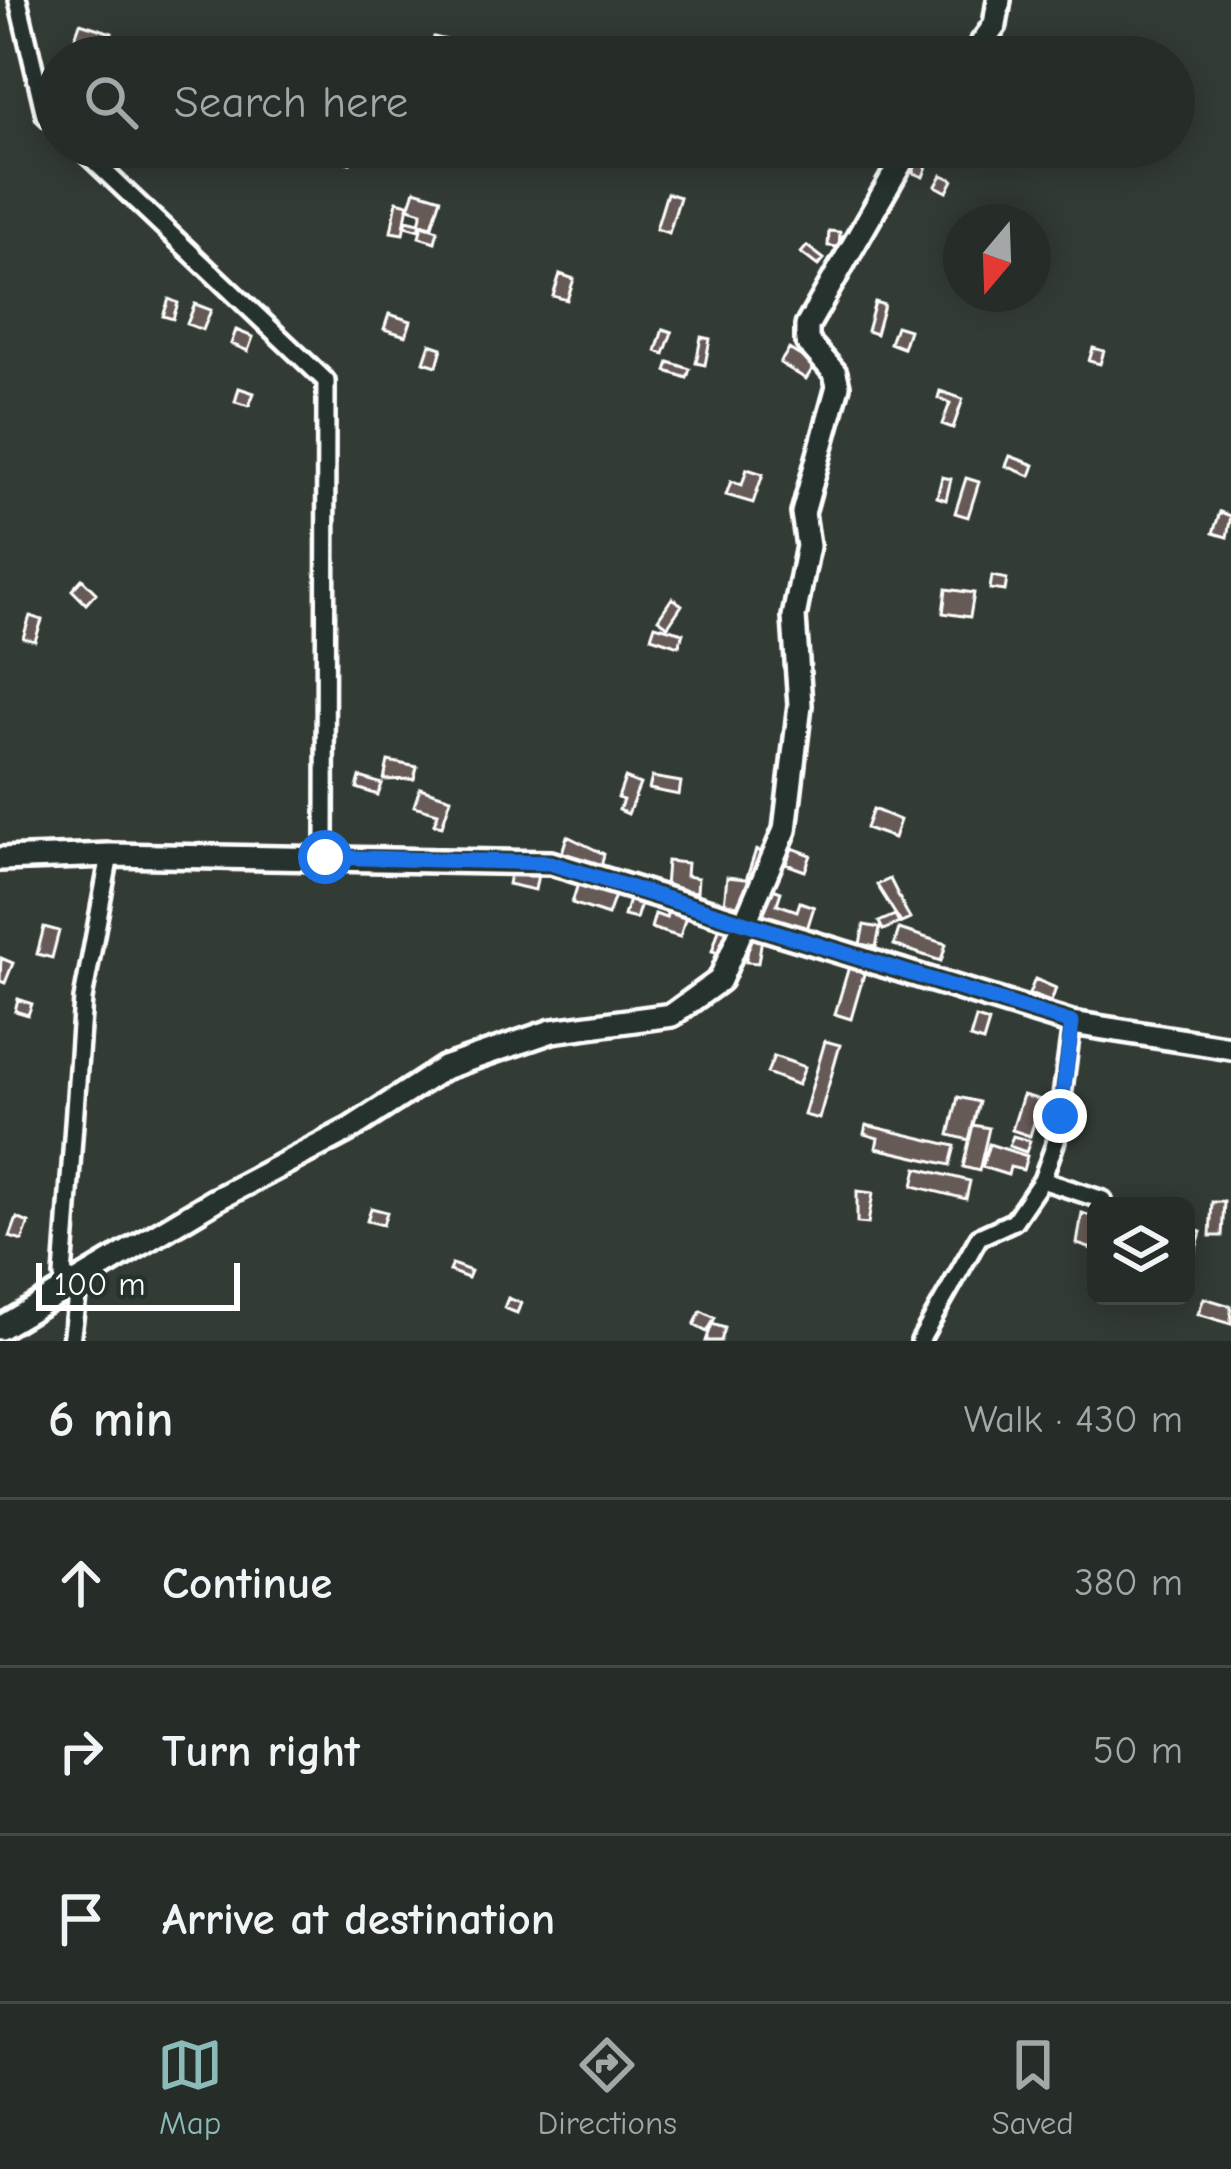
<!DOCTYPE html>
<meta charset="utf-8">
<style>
body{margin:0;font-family:"Comic Neue",sans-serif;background:#2e3430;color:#f1f3f6}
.controls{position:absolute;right:36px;bottom:36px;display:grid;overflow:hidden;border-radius:18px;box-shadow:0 6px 30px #0003}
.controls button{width:108px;height:108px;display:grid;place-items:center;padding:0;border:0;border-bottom:3px solid #424845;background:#262c28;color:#f1f3f6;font:60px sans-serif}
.compass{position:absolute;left:943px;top:204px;width:108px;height:108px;border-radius:50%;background:#262c28;box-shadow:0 6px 30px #0003;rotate:199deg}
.scale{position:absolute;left:36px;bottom:30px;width:204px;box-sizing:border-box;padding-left:12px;border:6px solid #fff;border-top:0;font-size:33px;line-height:42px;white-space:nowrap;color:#fff;-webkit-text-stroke:9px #26332d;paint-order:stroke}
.stop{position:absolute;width:36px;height:36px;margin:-27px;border:9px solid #1a73e8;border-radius:50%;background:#fff}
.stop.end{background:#1a73e8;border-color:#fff;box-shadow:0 3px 12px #0008}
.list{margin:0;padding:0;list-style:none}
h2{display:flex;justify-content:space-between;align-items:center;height:156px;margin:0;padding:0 48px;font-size:51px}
h2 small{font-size:39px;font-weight:400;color:#a4a7a8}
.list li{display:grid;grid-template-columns:78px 1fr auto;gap:36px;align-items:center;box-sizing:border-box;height:168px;padding:0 48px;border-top:3px solid #424845}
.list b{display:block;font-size:45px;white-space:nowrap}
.list em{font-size:39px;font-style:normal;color:#a4a7a8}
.icon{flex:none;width:66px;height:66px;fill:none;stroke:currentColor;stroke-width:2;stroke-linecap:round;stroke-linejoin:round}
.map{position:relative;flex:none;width:1231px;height:1341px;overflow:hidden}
.search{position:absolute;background:#262c28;box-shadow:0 6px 30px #0003;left:36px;right:36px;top:36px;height:132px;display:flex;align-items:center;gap:30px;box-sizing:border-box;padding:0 42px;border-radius:66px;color:#a4a7a8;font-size:45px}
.sheet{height:660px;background:#262c28}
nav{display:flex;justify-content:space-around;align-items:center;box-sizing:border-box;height:168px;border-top:3px solid #424845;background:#262c28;font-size:33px;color:#a4a7a8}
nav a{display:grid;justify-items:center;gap:6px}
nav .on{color:#8bbbb9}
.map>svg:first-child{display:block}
</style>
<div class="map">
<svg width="1231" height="1341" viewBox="0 0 1231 1341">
<rect width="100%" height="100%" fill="#333b35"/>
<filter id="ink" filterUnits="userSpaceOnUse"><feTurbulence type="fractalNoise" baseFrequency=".00833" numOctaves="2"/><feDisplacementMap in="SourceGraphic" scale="24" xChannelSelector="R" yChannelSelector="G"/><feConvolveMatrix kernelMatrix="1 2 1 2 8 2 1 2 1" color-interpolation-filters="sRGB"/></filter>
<g filter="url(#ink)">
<path fill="#665a56" stroke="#fff" stroke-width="3" d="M80 23 112 33 105 54 73 43Z
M434 37 447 40 444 53 431 50Z
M325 147H354L350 163 323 155Z
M921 151 931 155 923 177 913 173Z
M942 175 953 180 947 192 936 186Z
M415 190 441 198 432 226 421 223 419 230 405 226 407 220 419 223 422 212 409 208Z
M667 193 680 197 669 233 656 229Z
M397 201 408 204 403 234 391 232Z
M422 225 438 230 435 242 419 237Z
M829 231 840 232 839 247 828 246Z
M807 246 824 259 818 266 801 253Z
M560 274 574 279 567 300 553 296Z
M169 299 178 303 173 319 163 316Z
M875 302 884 305 876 334 867 331Z
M195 304 211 310 203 330 187 324Z
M389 314 411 321 406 336 384 329Z
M896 326 909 330 903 348 890 343Z
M663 329 672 332 664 354 656 351Z
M236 330 253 337 248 351 231 344Z
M701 337 710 339 705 365 696 363Z
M430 344 442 348 437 366 424 362Z
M1093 348 1104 351 1100 364 1089 361Z
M789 349 815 365 806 379 780 363Z
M669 362 690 369 687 378 666 371Z
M239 388 254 393 249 406 235 402Z
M940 391 963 399 953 428 942 424 950 403 938 398Z
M1010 456 1034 465 1030 476 1006 466Z
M747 469 763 474 753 503 726 495 731 481 742 485Z
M942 477 951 479 946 500 937 497Z
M966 478 979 482 968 517 955 513Z
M1220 512 1231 516 1227 537 1213 533Z
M992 576 1007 579 1005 591 990 589Z
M82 579 96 593 86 604 72 590Z
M946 589 974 593 970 617 943 613Z
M672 598 682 605 668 626 658 619Z
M30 616 42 620 35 641 23 638Z
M655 625 683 633 679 646 651 637Z
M388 761 417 767 414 779 384 780Z
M360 777 382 784 378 795 357 788Z
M652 777 681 782 679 795 649 789Z
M625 778 640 784 628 814 619 810 623 800 618 798Z
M420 788 451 798 442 826 434 824 438 813 414 806Z
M873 809 900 820 894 838 866 828Z
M567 836 604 854 601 867 561 856Z
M792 848 811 855 805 871 786 864Z
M756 850 768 854 760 881 747 877Z
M667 861 687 863 686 876 698 878 697 892 665 888Z
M512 863 539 869 535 890 508 884Z
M580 877 617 890 608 915 572 903Z
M727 877 755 880 752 908 724 905Z
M890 879 910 919 901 923 877 885Z
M770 888 781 892 777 904 797 911 800 902 814 907 807 929 761 914Z
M630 896 642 900 636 919 624 916Z
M670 904 688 909 680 937 651 928 655 914 666 918Z
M895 915 899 923 883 930 879 922Z
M864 925 880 928 876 947 860 944Z
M720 926 734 930 726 955 712 951Z
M44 927 59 931 52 958 37 954Z
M899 929 946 944 941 961 894 945Z
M750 936 762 938 758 963 746 962Z
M1 958 13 963 5 983 0 981Z
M850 963 866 967 851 1019 835 1014Z
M1035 979 1056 988 1051 1002 1029 994Z
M18 999 32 1004 28 1015 15 1011Z
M976 1018 989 1022 983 1042 970 1038Z
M825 1041 840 1045 819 1119 804 1115Z
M774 1056 805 1067 798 1085 767 1073Z
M1023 1095 1041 1100 1030 1136 1012 1130Z
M958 1097 979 1102 969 1140 949 1135Z
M866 1125 955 1146 950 1165 876 1148 878 1138 864 1134Z
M973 1125 989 1128 979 1171 963 1167Z
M1013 1136 1030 1141 1026 1152 1009 1146Z
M989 1144 1027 1156 1023 1170 1010 1167 1008 1175 982 1167Z
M917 1168 970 1181 966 1199 913 1186Z
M857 1191 873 1193 868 1224 857 1223Z
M1212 1202H1224L1222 1236H1210Z
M371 1208 387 1212 383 1225 367 1221Z
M1082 1213 1096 1218 1092 1249 1077 1244Z
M17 1218 29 1223 22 1241 10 1237Z
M1186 1227 1201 1232 1194 1255 1186 1252Z
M452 1264 471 1271 468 1278 449 1271Z
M508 1298 521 1303 517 1313 504 1308Z
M1204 1298 1231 1306V1324L1198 1314Z
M701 1311 715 1318 707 1332 694 1325Z
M712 1324 725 1328 721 1341H706Z"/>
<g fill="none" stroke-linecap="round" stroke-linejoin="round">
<defs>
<path id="street" d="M18 0 45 115 57 126
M79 147 326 381 325 857
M1042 1180 1103 1200
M71 1341 79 1282 63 1276 83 999 110 855
M920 1341 979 1237 1014 1221 1042 1180 1056 1141 1072 1023"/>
<path id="secondary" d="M972 57 995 25 999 0
M0 859 110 855 551 863 1072 1023 1231 1048
M0 1328 215 1200 350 1129 444 1068 552 1031 672 1015 720 980 785 830 800 705 794 617 808 546 803 513 838 386 835 373 807 341V326L910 147"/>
</defs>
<use href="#street" stroke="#fff" stroke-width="24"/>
<use href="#secondary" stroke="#fff" stroke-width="30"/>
<use href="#street" stroke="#26332d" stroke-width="15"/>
<use href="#secondary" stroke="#26332d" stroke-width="21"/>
</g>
</g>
<g fill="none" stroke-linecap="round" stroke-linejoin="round" filter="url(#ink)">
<path stroke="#1a73e8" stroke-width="15" d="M325 857 550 863 1072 1023 1060 1116"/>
</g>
</svg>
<div class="controls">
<button><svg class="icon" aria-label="layers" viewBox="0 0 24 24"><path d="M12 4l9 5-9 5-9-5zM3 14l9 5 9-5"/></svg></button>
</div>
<svg class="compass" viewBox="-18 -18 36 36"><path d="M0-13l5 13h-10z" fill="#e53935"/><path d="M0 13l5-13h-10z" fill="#a4a7a8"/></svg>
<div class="scale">100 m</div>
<div class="stop" style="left:325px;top:857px"></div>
<div class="stop end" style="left:1060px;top:1116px"></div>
<div class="search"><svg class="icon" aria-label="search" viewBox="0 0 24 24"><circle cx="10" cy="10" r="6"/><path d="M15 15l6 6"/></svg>Search here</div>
</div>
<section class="sheet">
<h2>6 min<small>Walk · 430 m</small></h2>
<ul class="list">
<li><svg class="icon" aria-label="ahead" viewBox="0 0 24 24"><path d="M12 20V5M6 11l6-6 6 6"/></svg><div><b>Continue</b></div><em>380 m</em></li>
<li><svg class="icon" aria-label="right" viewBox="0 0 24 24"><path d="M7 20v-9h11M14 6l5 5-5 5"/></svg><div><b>Turn right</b></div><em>50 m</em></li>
<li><svg class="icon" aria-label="arrive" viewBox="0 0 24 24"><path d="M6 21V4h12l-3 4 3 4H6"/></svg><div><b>Arrive at destination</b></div></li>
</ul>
</section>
<nav>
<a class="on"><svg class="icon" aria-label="map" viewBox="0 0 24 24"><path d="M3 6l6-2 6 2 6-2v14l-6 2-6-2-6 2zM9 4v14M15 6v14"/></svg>Map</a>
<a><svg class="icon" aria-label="directions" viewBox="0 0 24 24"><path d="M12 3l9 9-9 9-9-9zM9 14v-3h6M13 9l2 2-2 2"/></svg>Directions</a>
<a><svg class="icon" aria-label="saved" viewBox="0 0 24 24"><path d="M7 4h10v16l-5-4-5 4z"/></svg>Saved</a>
</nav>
